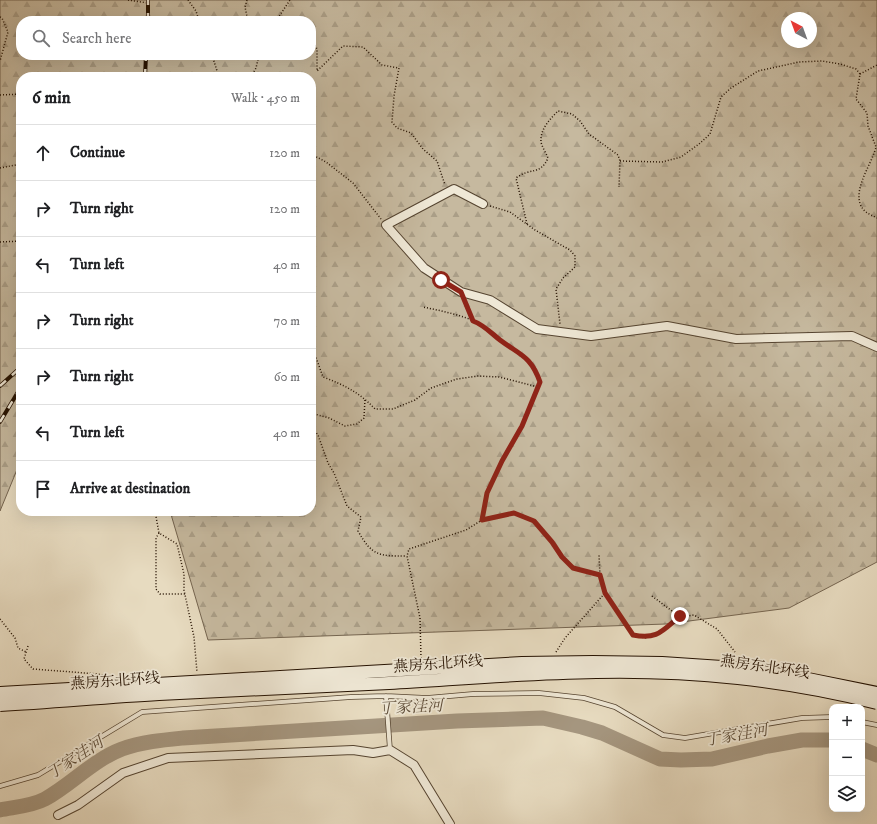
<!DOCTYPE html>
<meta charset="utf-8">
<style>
body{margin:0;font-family:"IM FELL DW Pica","Noto Serif SC",serif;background:#f2f2f2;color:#202124}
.controls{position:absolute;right:12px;bottom:12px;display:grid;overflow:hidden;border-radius:8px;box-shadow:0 4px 16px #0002}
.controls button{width:36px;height:36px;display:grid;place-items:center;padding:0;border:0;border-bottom:1px solid #e0e0e0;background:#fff;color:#202124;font:20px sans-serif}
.compass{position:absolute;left:781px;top:12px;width:36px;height:36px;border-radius:50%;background:#fff;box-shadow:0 4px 16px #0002;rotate:319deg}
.stop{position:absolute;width:12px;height:12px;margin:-9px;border:3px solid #8f2418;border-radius:50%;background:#fff}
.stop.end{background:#8f2418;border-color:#fff;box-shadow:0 1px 4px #0008}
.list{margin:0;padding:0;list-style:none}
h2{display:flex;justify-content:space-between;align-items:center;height:52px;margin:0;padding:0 16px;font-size:17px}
h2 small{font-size:13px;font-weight:400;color:#757577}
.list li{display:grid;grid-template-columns:26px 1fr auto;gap:12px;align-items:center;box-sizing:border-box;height:56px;padding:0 16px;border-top:1px solid #e0e0e0}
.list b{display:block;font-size:15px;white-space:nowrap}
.list em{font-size:13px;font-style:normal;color:#757577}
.icon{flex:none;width:22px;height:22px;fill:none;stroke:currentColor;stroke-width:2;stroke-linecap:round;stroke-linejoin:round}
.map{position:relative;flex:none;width:877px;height:824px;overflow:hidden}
.search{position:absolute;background:#fff;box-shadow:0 4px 16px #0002;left:16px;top:16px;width:300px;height:44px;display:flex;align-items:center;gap:10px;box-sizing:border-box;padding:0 14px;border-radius:16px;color:#757577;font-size:15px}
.panel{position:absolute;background:#fff;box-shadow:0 4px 16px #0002;left:16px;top:72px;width:300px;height:444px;border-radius:16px}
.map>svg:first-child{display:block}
</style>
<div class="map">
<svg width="877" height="824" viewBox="0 0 877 824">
<defs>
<pattern id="forest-firs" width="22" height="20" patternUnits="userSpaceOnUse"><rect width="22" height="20" fill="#c6b99f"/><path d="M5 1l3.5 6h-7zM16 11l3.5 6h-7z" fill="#aa9e87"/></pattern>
</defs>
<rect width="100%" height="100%" fill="#e7dbc0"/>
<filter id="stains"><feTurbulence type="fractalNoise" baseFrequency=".005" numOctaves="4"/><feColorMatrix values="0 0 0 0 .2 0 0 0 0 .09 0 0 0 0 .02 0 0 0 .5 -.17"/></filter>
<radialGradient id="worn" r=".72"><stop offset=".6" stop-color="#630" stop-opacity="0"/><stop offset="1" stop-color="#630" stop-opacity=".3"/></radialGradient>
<path fill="url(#forest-firs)" stroke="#756550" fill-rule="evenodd" d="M0 0H877V562L789 608 666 624 208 640 170 511H311V77H21V460L0 511ZM787 18H811V42H787ZM21 21H311V55H21Z"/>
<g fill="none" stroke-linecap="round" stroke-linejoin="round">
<path stroke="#a5967f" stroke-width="15" d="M862 749 877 755
M0 810C15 807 32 806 45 799 72 784 93 760 122 749 142 742 163 740 183 738L457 721 543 718 582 727 602 733 660 759 681 760 712 759 768 746 802 740H832"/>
<defs>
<path id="service" d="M386 696 390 750
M862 722 877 725
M0 786 38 775 142 712 351 697 386 696 427 698 473 694 539 693 584 698 615 707 663 735 685 738 802 718 832 717"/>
<path id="minor" d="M483 204 454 189 386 225 424 268 461 292 490 300 537 329 591 336 667 326 736 339 852 336 877 347
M58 815 78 805 123 773 168 758 353 750 373 753 390 750 414 765 450 824"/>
</defs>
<use href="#service" stroke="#554430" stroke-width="5.5"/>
<use href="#minor" stroke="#554430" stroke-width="10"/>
<path stroke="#241100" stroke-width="1.5" stroke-dasharray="1 2" stroke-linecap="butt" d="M128 0 148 3
M188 0 196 11 199 21
M247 0 245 7 248 21
M0 17 2 18 8 32 0 61
M276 21 290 0
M311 37 317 49V71L343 46 363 47 382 65 399 68 394 96 392 122 397 128 411 133 423 149 437 161 445 185
M212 55 218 74 217 77
M860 74 877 65
M251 77 256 68 259 55
M0 95 21 94
M311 154 326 162 353 183 381 219
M620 161 662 162 681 157 699 144 710 134 721 97 731 88 758 71 799 62 822 61 840 64 856 69 860 74 856 99 867 113 868 126 876 147C872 165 847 196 866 212 869 214 873 216 877 218
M0 168 21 164
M490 206 510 212 535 230 570 250 575 256V267L563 278 556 289 560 324
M527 224 516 178C530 167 540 176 548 158 546 153 542 147 541 142 540 129 550 119 558 111L572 114 580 121 589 134 618 155 620 161 619 187
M0 242 21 241
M465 302 473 321
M311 347 313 349 323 377C344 385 359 392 375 409H393L415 400 431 388 457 379 478 376 499 377 538 387
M311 413 329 418 345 426 357 424 364 418 365 399
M311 426 318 435 328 463 334 473 347 506 361 517 358 531C372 556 379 556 406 556
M155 511 159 533 177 544 184 574V590L194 637 197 672
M482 520 514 513 534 521 552 542 562 557 573 568 600 575
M159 533 156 538V589L160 594H185
M605 593 633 635 645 638 659 634 680 617 694 615 717 629 735 652
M652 596 680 617
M0 619 15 638 18 648 26 652
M28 646 24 659 33 669 98 674 104 676
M556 652 565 638 605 593 600 575 599 555
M421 658 420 618 407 556 409 549 466 530 482 520 487 493 502 461 522 426 540 382C531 357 520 355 501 340 494 335 487 327 479 323 462 315 442 311 423 307"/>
<use href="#service" stroke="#efe8d6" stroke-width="4"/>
<use href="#minor" stroke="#efe8d6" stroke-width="8"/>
<defs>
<path id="rail" d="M148 21V0
M145 77 146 55
M0 386 21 367
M0 422 21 387"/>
</defs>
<use href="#rail" stroke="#241100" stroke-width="4"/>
<use href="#rail" stroke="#efe8d6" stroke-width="2.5" stroke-dasharray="8" stroke-linecap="butt"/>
<defs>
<path id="secondary-bridge" d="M0 693 522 663 593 662 662 663 737 668 808 679 877 693
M0 705C53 702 106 697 159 694 235 690 312 687 389 683 458 679 527 673 596 672 689 670 788 680 877 703"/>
</defs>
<use href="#secondary-bridge" stroke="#241100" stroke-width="14" stroke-linecap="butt"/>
<use href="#secondary-bridge" stroke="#efe8d6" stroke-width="12"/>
</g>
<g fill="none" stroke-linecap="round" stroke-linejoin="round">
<path stroke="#8f2418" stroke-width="5" d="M441 280 461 292 473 321C484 325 491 333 500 340 520 355 531 356 540 382L522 426 502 461 487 493 482 520 514 513 534 521 552 542 562 557 573 568 600 575 605 593 633 635C657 640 662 631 680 616"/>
</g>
<g text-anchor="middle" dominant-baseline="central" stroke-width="3.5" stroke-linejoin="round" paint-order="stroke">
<g font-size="15" fill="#241100" stroke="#efe8d6">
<text transform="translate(438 664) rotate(-4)">燕房东北环线</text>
<text transform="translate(765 667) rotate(8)">燕房东北环线</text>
<text transform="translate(115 681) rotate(-4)">燕房东北环线</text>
</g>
<g font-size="16" font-style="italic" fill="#5e4d39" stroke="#efe8d6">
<text transform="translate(411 707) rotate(-3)">丁家洼河</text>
<text transform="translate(736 735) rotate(-10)">丁家洼河</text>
<text transform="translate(75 758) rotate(-33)">丁家洼河</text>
</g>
</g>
<rect width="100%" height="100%" filter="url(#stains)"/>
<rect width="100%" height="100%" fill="url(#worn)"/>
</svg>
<div class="controls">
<button>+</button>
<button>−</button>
<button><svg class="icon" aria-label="layers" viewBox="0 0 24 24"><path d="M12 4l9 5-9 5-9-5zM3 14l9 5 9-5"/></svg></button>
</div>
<svg class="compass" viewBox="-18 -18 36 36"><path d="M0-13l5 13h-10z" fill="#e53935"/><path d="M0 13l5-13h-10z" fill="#757577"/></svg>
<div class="stop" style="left:441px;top:280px"></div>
<div class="stop end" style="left:680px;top:616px"></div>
<div class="search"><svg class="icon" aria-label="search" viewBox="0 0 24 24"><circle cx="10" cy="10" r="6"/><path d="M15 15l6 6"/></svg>Search here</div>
<section class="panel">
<h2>6 min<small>Walk · 450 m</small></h2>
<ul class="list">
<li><svg class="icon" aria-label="ahead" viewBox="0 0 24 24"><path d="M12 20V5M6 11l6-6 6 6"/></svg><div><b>Continue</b></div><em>120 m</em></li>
<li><svg class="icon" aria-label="right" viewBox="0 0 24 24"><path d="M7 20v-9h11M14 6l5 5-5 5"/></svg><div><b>Turn right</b></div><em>120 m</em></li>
<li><svg class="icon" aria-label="left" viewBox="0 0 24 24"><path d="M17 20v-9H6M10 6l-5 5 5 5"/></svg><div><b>Turn left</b></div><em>40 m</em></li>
<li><svg class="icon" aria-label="right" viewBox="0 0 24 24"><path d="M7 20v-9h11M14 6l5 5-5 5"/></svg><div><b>Turn right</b></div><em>70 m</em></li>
<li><svg class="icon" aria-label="right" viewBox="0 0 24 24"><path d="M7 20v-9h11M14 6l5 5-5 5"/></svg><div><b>Turn right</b></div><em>60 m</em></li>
<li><svg class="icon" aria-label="left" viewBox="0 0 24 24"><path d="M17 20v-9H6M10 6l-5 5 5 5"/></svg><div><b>Turn left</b></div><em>40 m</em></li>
<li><svg class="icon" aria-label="arrive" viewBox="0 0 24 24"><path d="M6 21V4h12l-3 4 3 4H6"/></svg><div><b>Arrive at destination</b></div></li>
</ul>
</section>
</div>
